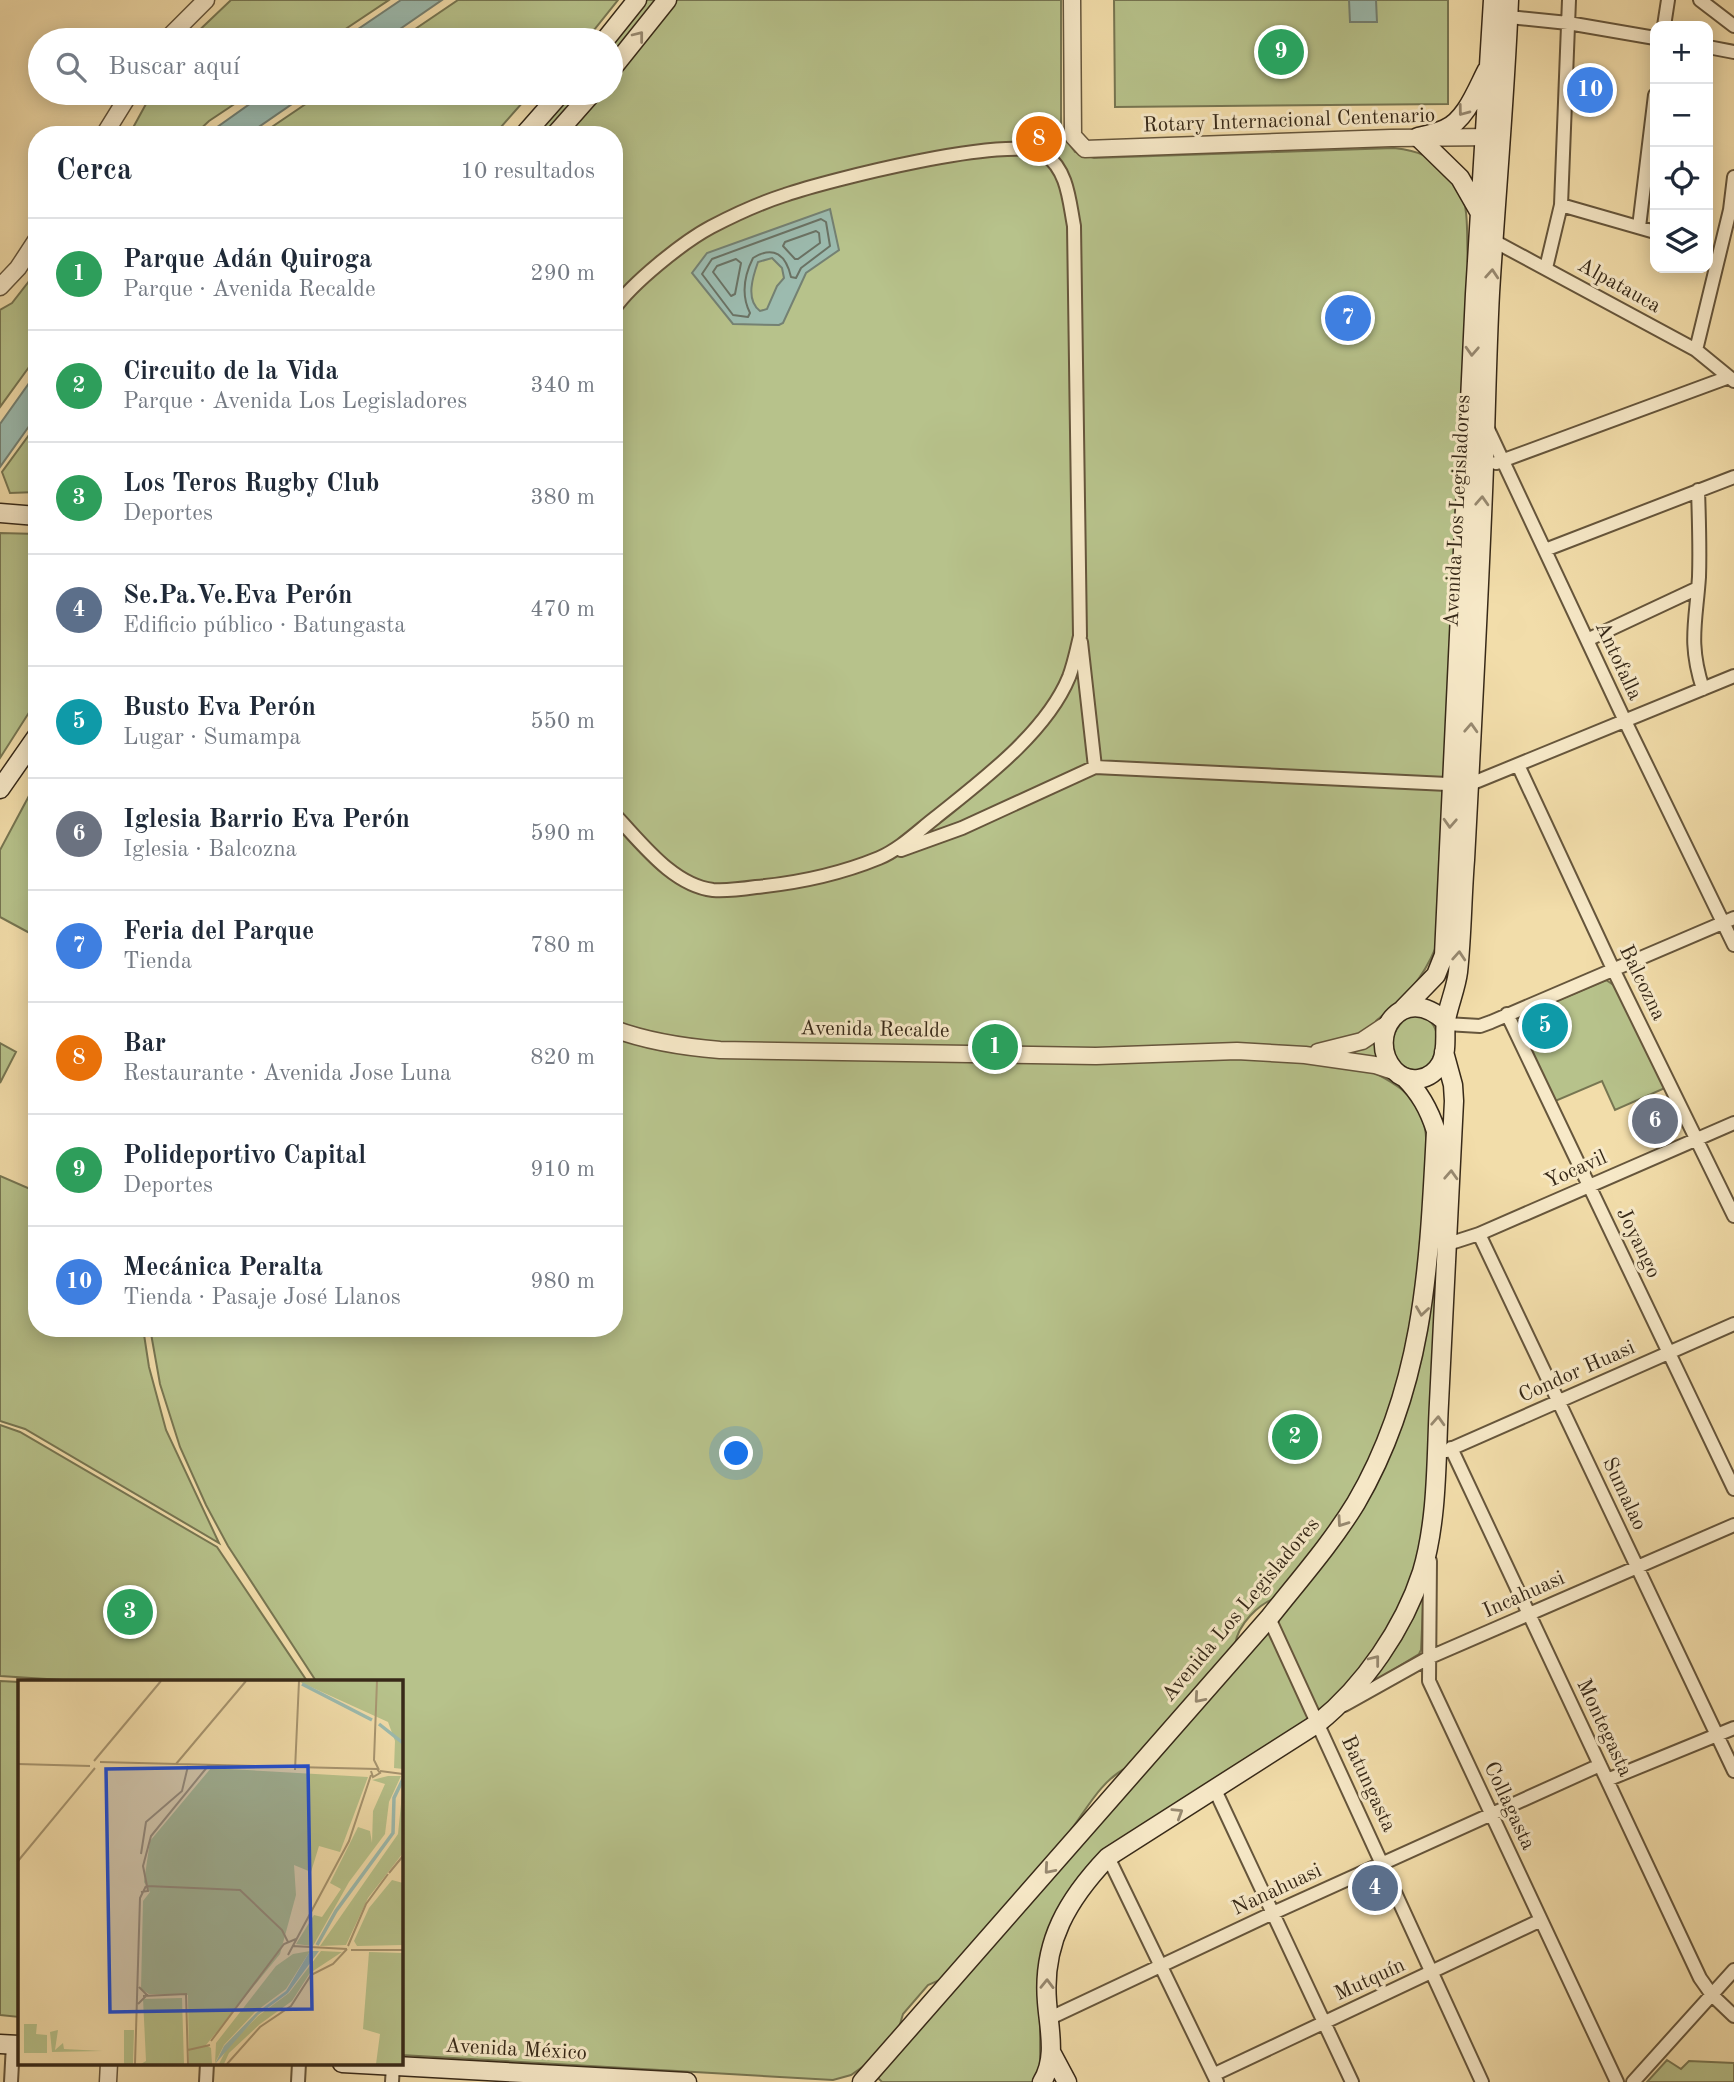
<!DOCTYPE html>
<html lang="es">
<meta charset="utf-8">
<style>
body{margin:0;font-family:"Old Standard TT",serif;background:#f6f6f7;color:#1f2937}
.controls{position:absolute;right:21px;top:21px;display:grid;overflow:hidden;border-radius:14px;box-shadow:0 4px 18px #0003}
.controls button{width:63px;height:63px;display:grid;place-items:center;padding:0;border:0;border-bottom:2px solid #e0e1e3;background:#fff;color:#1f2937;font:35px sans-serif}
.you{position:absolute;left:737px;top:1454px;width:24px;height:24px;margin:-18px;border:5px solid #fff;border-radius:50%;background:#1a73e8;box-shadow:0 0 0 10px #1a73e833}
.badge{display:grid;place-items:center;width:46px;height:46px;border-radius:50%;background:#8f2418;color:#fff;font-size:23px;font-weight:700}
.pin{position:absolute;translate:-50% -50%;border:4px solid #fff;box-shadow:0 2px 7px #0006}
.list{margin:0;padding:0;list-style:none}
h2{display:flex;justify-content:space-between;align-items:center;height:91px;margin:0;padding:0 28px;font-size:30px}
h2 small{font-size:23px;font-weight:400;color:#747a83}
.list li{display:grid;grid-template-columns:46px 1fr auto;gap:21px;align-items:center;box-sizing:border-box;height:112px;padding:0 28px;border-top:2px solid #e0e1e3}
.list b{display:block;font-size:26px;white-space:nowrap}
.list p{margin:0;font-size:23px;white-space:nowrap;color:#747a83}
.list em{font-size:23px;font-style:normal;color:#747a83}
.icon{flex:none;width:38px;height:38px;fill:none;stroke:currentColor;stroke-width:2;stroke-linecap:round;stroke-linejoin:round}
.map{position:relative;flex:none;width:1734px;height:2082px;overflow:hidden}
.search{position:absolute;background:#fff;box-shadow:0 4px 18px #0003;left:28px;top:28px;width:595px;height:77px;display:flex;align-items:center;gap:18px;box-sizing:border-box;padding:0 24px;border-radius:38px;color:#747a83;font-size:26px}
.panel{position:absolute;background:#fff;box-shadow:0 4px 18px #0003;left:28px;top:126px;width:595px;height:1211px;border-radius:28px}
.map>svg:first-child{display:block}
</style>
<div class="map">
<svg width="1734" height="2082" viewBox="0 0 1734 2082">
<rect width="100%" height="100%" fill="#f2ddaa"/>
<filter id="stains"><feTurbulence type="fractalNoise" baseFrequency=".00286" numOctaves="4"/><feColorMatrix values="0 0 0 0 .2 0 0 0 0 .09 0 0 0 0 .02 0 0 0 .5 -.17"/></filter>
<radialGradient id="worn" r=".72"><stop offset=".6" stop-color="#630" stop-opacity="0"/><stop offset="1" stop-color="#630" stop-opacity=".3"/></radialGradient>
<path fill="#b7c28b" stroke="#777652" stroke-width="2" d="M231 0H389L329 40H189Z
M458 0H618L586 40H399Z
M644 0H659L611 62V43Z
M675 0H1061V133L1075 152 1094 158 1394 148C1420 151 1429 155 1446 175 1451 180 1457 186 1460 192 1471 208 1465 252 1469 274L1436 947C1421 983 1405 996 1376 1021L1377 1074C1394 1083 1411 1093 1420 1112 1430 1134 1426 1163 1425 1186 1422 1277 1411 1383 1368 1465 1343 1513 1310 1554 1278 1597 1258 1604 1238 1624 1235 1645L1128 1767C1099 1781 1085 1813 1065 1838 1025 1886 983 1932 942 1979L928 1985 903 2014 898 2031 868 2063 851 2075 833 2080 401 2055V1681H316L228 1546 206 1505 180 1447 160 1384 150 1328H614V135H564L600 93H611V80Z
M1114 0H1448V104L1115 107Z
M152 93H251L209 121 194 135H129Z
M322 93H531L494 135H260Z
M568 93H584L548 135H532Z
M37 271V356L0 407V310L12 303Z
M37 424V492L10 493 2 472Z
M0 533 37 534V700L0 758Z
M30 794 37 798V937L0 917V850Z
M1606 980 1615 986 1665 1088 1615 1110 1602 1081 1553 1102 1516 1021 1519 1017Z
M1414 1014C1444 1019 1442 1051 1425 1070 1387 1075 1381 1029 1414 1014Z
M0 1043 16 1052 0 1083Z
M0 1176 37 1192V1328H143L149 1367 166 1430 219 1543 25 1429 0 1421Z
M1439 1257C1436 1333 1435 1409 1427 1485 1424 1521 1421 1560 1407 1594 1386 1644 1347 1688 1306 1723L1080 1876 1066 1895 1053 1921 1040 2000V2071L1034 2082H882L879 2079 877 2074 1361 1506 1435 1258Z
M0 1425 20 1432 217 1547 307 1681H78L0 1676Z
M1424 1585 1421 1650 1419 1654 1360 1690Z
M0 1681 19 1682V2017L0 2015Z
M1667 2060 1681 2069 1689 2061 1734 2063V2082H1647Z"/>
<path fill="#9cbbaf" stroke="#748173" stroke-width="2" fill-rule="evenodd" d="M401 0H442L384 40H342Z
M1349 0H1376L1377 22H1350Z
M265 93H308L247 135H206Z
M830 209 839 250 806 273 783 323 779 325 733 324 692 273 707 253ZM772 258 782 268 784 278 777 286 767 309 760 311C745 300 753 276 758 262Z
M37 372V415L0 467V424Z"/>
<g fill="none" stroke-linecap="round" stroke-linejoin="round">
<path stroke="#6a7264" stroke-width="2" d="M821 219 826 222 830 246 801 268 796 278 791 277C786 255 774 245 753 258 744 276 741 295 750 313L748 317 733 315 702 274 712 259Z
M816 231 819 233 820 243 798 259H795L783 246 785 242Z
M736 259 741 263 735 294 731 296 713 272 717 266Z"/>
<defs>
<path id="minor" d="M1700 0 1734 26
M1509 17 1568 23 1655 38
M1664 26 1668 0
M1708 47 1734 52
M1561 205 1655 232
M1639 227 1655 95
M1486 240 1494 241 1696 350 1734 381
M1546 268 1561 205 1569 0
M614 309C632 283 683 242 711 227 734 215 760 203 785 195 825 181 1013 133 1045 154 1068 171 1069 200 1074 226L1080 636C1077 649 1074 664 1069 677 1046 733 981 781 935 818 917 832 900 849 879 858 840 874 798 883 756 887 742 889 727 891 713 890 672 885 641 842 614 814
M1696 350 1730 210 1734 177
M1487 427 1625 721 1734 945
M1496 463 1729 377
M1698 490C1699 519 1700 548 1699 577 1696 622 1688 643 1703 689
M1545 550 1734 477
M1587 640 1698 588
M1081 642 1095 767
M1518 765 1613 969 1734 1216
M901 850 962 828 1095 767 1468 785 1734 676
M1507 1014 1734 1489
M1446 1024 1480 1026 1491 1022 1734 918
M1479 1234 1734 1771
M1441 1243 1448 1244 1479 1234 1734 1123
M1451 1448 1700 1978 1712 1995 1734 2016
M1446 1451 1734 1324
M1430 1561 1429 1681 1617 2082
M1269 1618 1482 2082
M1344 1705 1428 1658 1734 1525
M1607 1780 1734 1728
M1215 1790 1352 2082
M1108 1857 1217 2082
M1048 2019 1273 1913 1600 1765
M1215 2074 1541 1920
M11 2082 13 2044
M206 2082 207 2063
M298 2082 299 2063
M392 2082 393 2066
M1633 2082 1734 1970"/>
<path id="tertiary" d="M1072 0 1073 136 1085 149 1391 138 1495 137
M166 40 206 0
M104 135 130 93
M0 287 18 268 37 239
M614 1029C649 1042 683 1047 720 1050L1096 1056 1237 1051 1305 1055 1375 1065 1396 1072
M1318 1052 1362 1041 1389 1023
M108 2082 109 2063"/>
<path id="secondary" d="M605 40 637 0
M611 70 667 0
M524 135 561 93
M555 135 592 93
M1480 213 1460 178 1418 137C1427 135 1437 133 1445 129 1466 120 1477 89 1487 70
M0 513 37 516
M0 789 37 736
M1403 1009 1436 975 1444 955 1475 294 1493 0
M1446 1022C1402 980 1365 1037 1394 1070 1408 1085 1431 1081 1441 1063 1448 1050 1444 1034 1446 1020 1449 1004 1456 988 1458 972 1462 935 1462 897 1465 860 1472 729 1479 598 1484 467 1486 409 1487 351 1490 293 1496 195 1505 98 1509 0
M0 2044 19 2045
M1051 2052 1067 2082
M342 2063 687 2082
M862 2082 1269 1618C1299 1580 1331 1544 1356 1503 1425 1385 1429 1263 1436 1131 1429 1109 1420 1093 1404 1077
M1042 2082C1057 2058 1049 2029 1047 2002 1042 1942 1068 1899 1108 1857L1318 1723C1364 1686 1404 1628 1422 1572 1438 1518 1436 1458 1439 1403 1444 1302 1449 1201 1454 1101L1453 1085 1444 1052"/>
</defs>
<use href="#minor" stroke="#66563c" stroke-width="16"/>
<use href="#tertiary" stroke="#66563c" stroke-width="19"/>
<use href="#secondary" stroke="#372918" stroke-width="21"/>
<use href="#minor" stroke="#f7e9c8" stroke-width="12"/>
<use href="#tertiary" stroke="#f7e9c8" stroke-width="16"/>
<use href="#secondary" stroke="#f7e9c8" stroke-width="18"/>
</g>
<defs><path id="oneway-chevron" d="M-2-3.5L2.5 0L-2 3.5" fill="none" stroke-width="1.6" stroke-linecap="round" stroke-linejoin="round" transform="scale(1.75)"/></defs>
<g stroke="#978970">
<use href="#oneway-chevron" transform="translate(639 36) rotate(-52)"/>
<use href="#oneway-chevron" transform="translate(1463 111) rotate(127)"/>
<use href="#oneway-chevron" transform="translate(1492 274) rotate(-86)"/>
<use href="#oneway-chevron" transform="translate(1472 351) rotate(93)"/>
<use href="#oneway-chevron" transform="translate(1482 501) rotate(-87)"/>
<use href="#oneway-chevron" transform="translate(1471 728) rotate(-87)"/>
<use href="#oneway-chevron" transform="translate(1450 823) rotate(93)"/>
<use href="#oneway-chevron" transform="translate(1459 956) rotate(-86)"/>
<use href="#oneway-chevron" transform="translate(1451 1175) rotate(-87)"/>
<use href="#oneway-chevron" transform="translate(1422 1311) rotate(98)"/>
<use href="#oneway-chevron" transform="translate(1438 1421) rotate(-87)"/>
<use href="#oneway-chevron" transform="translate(1342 1522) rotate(125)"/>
<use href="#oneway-chevron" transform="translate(1375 1660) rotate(-52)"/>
<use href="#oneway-chevron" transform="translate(1199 1698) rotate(131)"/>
<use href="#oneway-chevron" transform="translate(1178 1813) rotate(-32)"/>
<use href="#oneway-chevron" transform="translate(1049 1869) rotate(131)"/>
<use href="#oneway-chevron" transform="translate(1047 1984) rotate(-89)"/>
</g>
<g text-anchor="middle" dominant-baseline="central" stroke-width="6" stroke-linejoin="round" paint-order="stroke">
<g font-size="21" fill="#372918" stroke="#f7e9c8">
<text transform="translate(1289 121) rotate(-2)">Rotary Internacional Centenario</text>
<text transform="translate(1619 286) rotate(29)">Alpatauca</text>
<text transform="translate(1458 511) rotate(-87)">Avenida Los Legisladores</text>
<text transform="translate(1618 661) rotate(65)">Antofalla</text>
<text transform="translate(1642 983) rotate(64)">Balcozna</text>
<text transform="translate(875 1030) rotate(1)">Avenida Recalde</text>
<text transform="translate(1576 1170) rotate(-24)">Yocavil</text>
<text transform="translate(1638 1243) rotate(64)">Joyango</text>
<text transform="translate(1577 1372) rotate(-24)">Condor Huasi</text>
<text transform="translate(1624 1494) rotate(65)">Sumalao</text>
<text transform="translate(1524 1595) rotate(-24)">Incahuasi</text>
<text transform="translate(1241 1610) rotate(-50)">Avenida Los Legisladores</text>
<text transform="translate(1604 1728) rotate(65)">Montegasta</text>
<text transform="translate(1368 1784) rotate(65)">Batungasta</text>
<text transform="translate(1509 1806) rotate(65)">Collagasta</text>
<text transform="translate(1277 1890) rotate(-25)">Nanahuasi</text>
<text transform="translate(1370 1980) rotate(-25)">Mutquín</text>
<text transform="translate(516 2050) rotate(3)">Avenida México</text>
</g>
</g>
<g transform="translate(18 1680)">
<rect width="385" height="385" fill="#f2ddaa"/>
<path d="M385 1V89L376 88 377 61 370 42 282 2ZM193 88 350 97 322 172 301 166 293 192 276 185 278 215 262 274 188 365 193 368 194 384H171L170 315 131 314 123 309 125 221 132 212 126 202 132 161ZM370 96H383L371 122 367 154 331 202 295 266 278 264 296 235 304 237 323 209 312 203 340 147 352 151 354 163 355 131 367 104 354 100ZM385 104V173L350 218 328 265 302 266 380 154ZM374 200 385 203V265L339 266 336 261 351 228ZM292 271 268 309 237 332 206 365 197 383 198 363 258 286 275 274ZM303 271 324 272 292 293 274 321 242 344 211 373 206 384H201L209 368 240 336 271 313ZM351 272 385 273V384H358L362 354 345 349ZM164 318 166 384H123L128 381 125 319ZM6 344H19L18 354 29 355V373H6ZM40 350 37 370 45 363 46 369 85 371 34 372 32 352ZM106 350H116L115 384H106Z" fill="#b7c28b"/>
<path d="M292 271H301L270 313 240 335 197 384 206 366 238 333 268 311Z" fill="#9cbbaf"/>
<path fill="none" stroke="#9cbbaf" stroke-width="3.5" d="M284 4 354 40M361 44 385 63M299 265 318 231 375 153 376 118 385 99"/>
<path fill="none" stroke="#a79570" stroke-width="2" d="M359 1 356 80 361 90M76 81 143 1M82 82 359 89 362 93 355 97 353 91M0 84 72 86M158 84 228 1M277 90 281 1M362 91 385 94M123 174 128 142 164 111 170 86M0 181 77 88M371 193 385 176M129 206 222 210 264 250 270 262M123 212 130 211 125 186 133 156 190 86M274 266 329 269M330 266 348 224 370 194M333 270H385M270 275 331 161 353 95M125 316 168 314 170 384M120 324 129 315 121 307M193 361 266 264 278 259M170 370 192 365M117 384 122 218 128 206M209 384 242 347 273 326 293 295 315 284 329 269"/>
<path fill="#1d4ed8" fill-opacity="0.15" stroke="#1d4ed8" stroke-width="3.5" d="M290 86 294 329 92 332 88 89Z"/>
<rect width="385" height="385" fill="none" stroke="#372918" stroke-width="3.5"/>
</g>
<rect width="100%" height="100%" filter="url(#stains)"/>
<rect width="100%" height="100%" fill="url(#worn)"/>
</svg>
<div class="controls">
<button>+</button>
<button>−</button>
<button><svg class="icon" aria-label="locate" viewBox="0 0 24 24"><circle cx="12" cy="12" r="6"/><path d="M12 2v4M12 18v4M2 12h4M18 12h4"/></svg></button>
<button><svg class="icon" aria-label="layers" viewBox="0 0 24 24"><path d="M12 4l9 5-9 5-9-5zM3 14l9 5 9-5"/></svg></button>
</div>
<div class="you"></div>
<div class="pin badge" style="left:995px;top:1047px;background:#2e9e5b">1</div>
<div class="pin badge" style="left:1295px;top:1437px;background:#2e9e5b">2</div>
<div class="pin badge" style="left:130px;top:1612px;background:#2e9e5b">3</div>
<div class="pin badge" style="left:1375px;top:1888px;background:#5c6f8a">4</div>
<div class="pin badge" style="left:1545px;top:1026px;background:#0f9aa8">5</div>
<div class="pin badge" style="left:1655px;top:1121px;background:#6b7280">6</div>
<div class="pin badge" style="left:1348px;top:318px;background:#3f7fe0">7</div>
<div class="pin badge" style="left:1039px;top:139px;background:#e8710a">8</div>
<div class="pin badge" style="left:1281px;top:52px;background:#2e9e5b">9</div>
<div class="pin badge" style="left:1590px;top:90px;background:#3f7fe0">10</div>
<div class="search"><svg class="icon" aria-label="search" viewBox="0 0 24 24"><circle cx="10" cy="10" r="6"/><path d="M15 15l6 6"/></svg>Buscar aquí</div>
<section class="panel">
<h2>Cerca<small>10 resultados</small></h2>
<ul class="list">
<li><span class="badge" style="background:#2e9e5b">1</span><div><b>Parque Adán Quiroga</b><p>Parque · Avenida Recalde</p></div><em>290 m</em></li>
<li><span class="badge" style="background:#2e9e5b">2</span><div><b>Circuito de la Vida</b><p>Parque · Avenida Los Legisladores</p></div><em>340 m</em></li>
<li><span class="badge" style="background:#2e9e5b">3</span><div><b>Los Teros Rugby Club</b><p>Deportes</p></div><em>380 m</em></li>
<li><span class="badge" style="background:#5c6f8a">4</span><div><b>Se.Pa.Ve.Eva Perón</b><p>Edificio público · Batungasta</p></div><em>470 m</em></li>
<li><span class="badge" style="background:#0f9aa8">5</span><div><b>Busto Eva Perón</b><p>Lugar · Sumampa</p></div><em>550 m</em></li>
<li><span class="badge" style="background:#6b7280">6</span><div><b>Iglesia Barrio Eva Perón</b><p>Iglesia · Balcozna</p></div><em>590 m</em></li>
<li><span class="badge" style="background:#3f7fe0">7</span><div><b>Feria del Parque</b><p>Tienda</p></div><em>780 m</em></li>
<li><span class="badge" style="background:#e8710a">8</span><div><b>Bar</b><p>Restaurante · Avenida Jose Luna</p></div><em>820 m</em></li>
<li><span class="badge" style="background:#2e9e5b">9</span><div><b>Polideportivo Capital</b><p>Deportes</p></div><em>910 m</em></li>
<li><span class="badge" style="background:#3f7fe0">10</span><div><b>Mecánica Peralta</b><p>Tienda · Pasaje José Llanos</p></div><em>980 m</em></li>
</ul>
</section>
</div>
